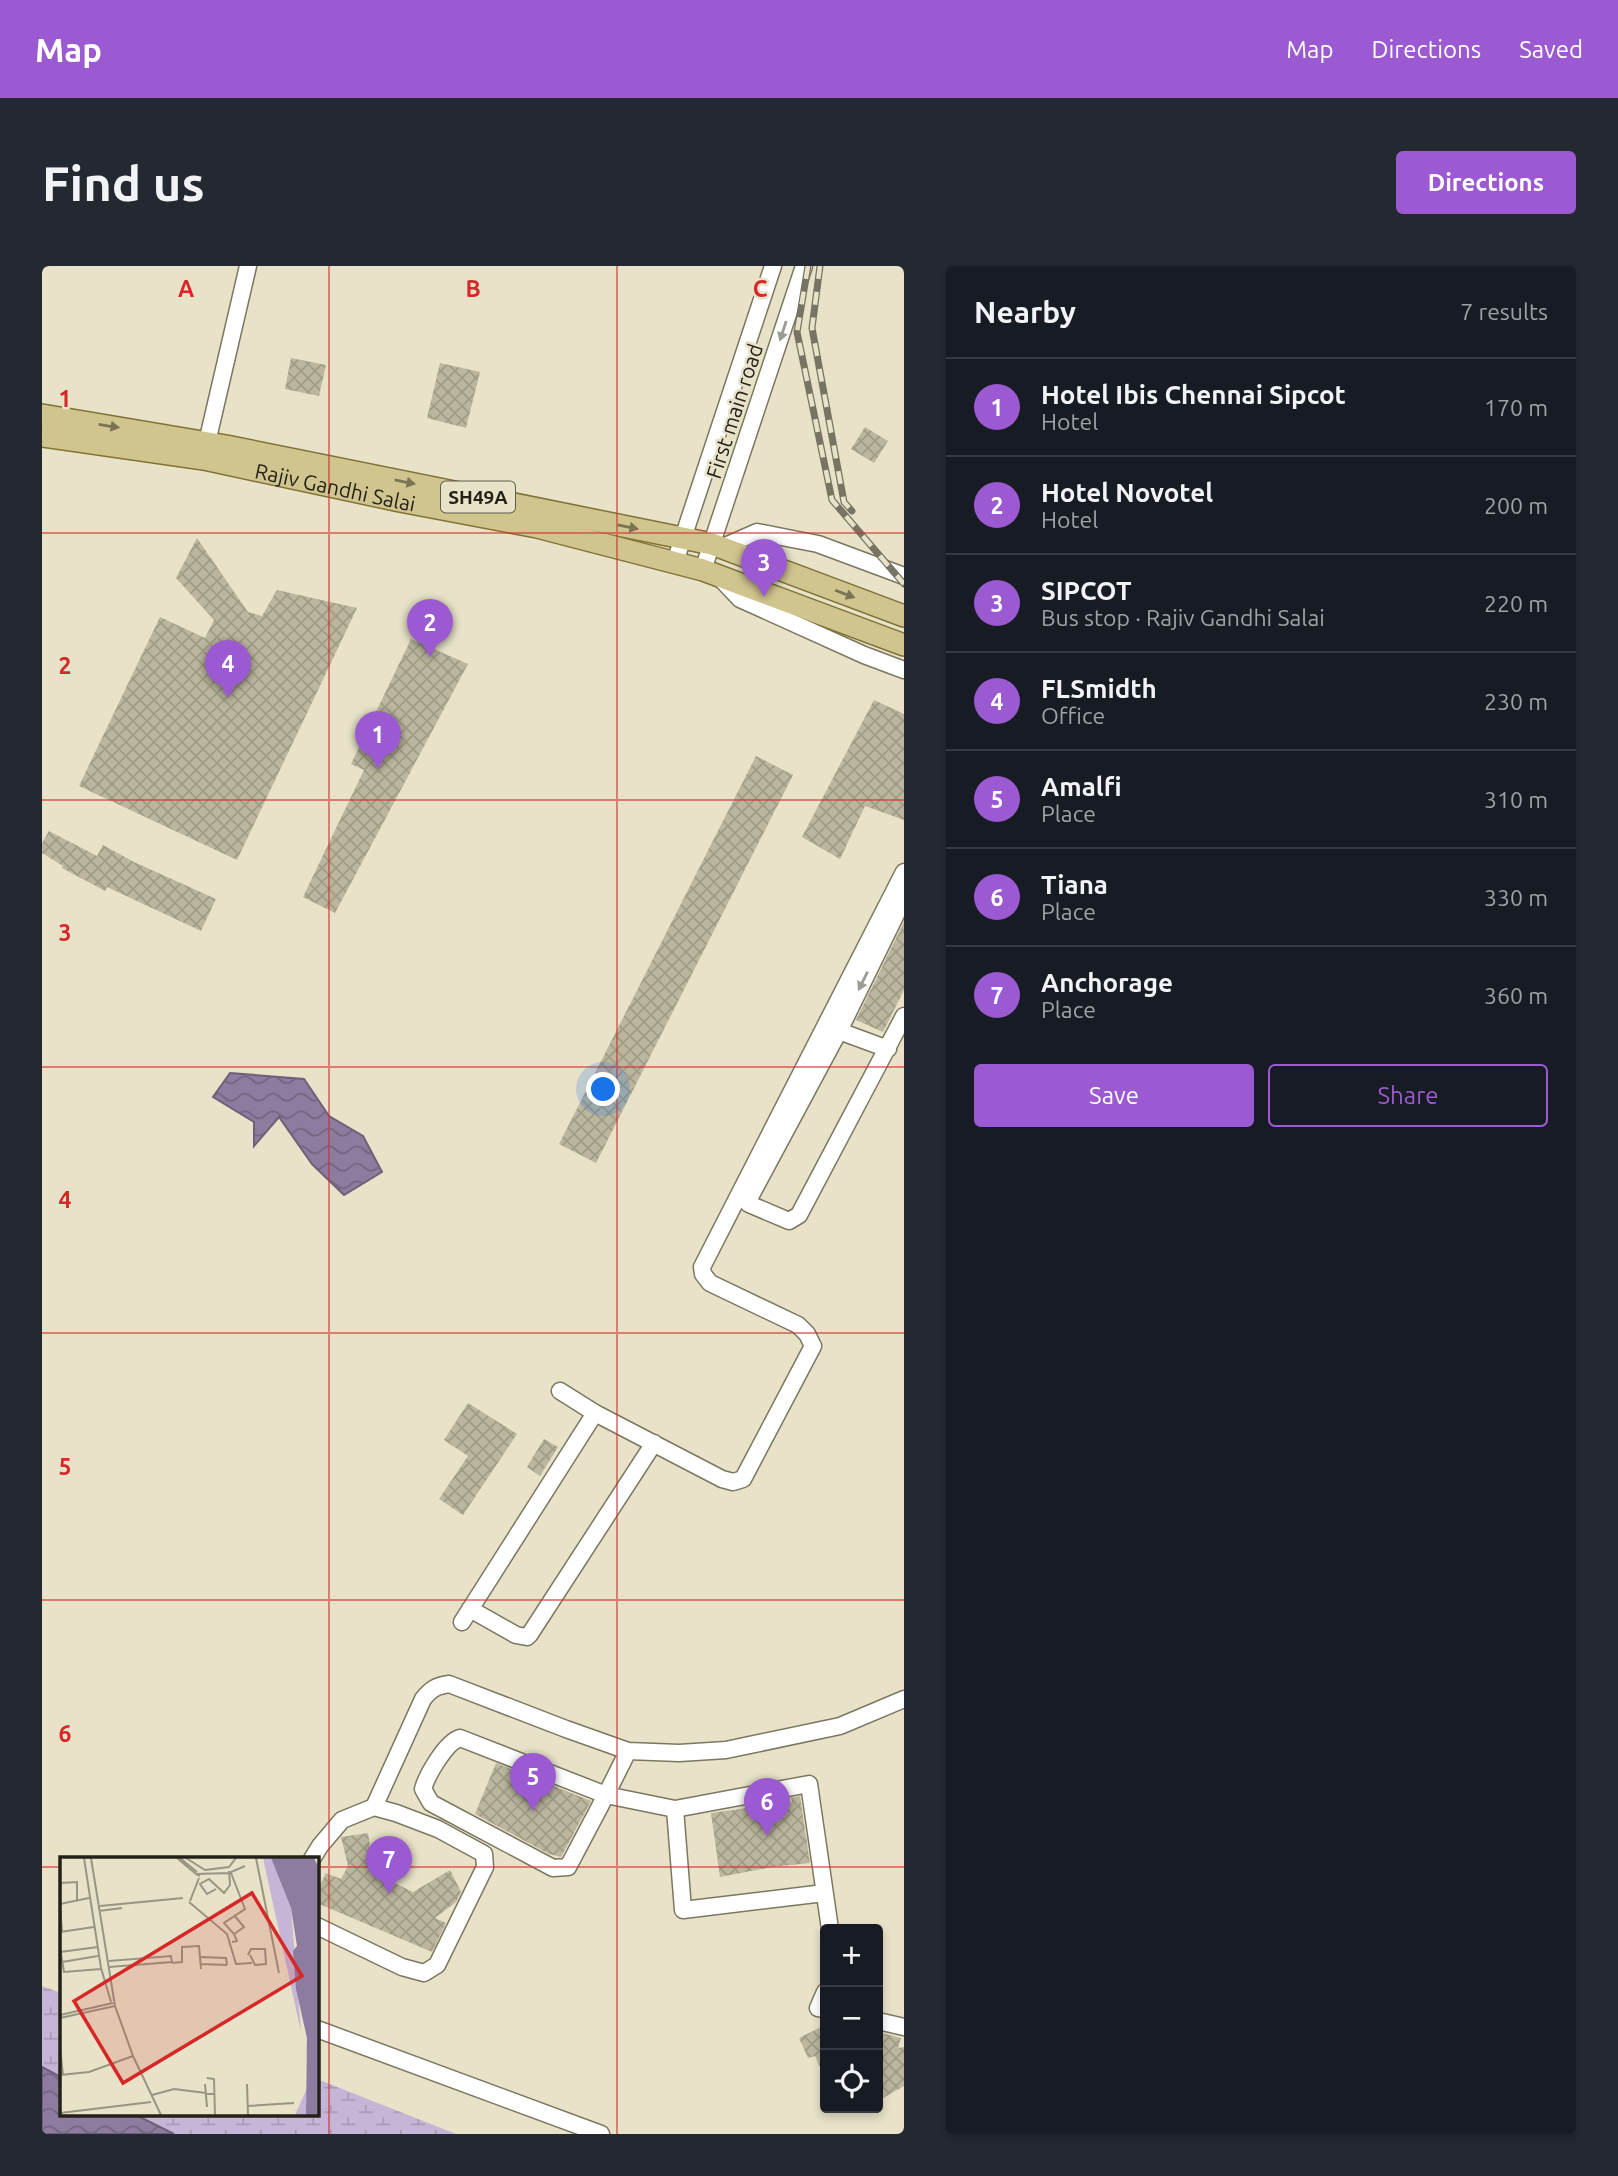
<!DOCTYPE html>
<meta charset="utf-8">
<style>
body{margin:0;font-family:Ubuntu,sans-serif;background:#242831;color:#f1f3f6}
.controls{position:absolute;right:21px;bottom:21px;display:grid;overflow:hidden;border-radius:7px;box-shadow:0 4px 10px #0003}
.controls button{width:63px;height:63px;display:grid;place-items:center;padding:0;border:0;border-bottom:2px solid #363941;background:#171b24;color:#f1f3f6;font:35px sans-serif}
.you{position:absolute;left:562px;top:824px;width:24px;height:24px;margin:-18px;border:5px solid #fff;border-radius:50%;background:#1a73e8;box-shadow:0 0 0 10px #1a73e833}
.badge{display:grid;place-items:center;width:46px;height:46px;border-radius:50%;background:#9b5ad1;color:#fff;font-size:23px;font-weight:700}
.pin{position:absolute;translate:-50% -58px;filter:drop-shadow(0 2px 4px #0008)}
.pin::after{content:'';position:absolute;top:37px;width:24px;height:21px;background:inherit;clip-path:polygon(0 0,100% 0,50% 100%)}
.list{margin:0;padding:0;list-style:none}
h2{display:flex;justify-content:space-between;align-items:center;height:91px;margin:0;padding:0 28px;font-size:30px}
h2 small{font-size:23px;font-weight:400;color:#9ea1a6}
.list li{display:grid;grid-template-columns:46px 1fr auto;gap:21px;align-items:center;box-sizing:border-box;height:98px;padding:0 28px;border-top:2px solid #363941}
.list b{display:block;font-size:26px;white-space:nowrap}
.list p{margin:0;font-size:23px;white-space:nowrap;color:#9ea1a6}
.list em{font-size:23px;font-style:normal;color:#9ea1a6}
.actions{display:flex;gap:14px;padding:21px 28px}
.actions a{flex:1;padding:16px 0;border:2px solid #9b5ad1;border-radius:7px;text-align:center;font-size:24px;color:#9b5ad1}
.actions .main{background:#9b5ad1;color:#fff}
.icon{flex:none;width:38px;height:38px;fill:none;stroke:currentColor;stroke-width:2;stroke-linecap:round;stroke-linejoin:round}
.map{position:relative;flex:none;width:862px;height:1868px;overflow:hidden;border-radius:7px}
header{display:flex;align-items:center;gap:42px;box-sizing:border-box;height:98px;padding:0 35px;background:#9b5ad1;color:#fff}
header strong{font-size:33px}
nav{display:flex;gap:38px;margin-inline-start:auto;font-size:24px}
.intro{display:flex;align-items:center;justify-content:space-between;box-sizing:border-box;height:168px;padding:0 42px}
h1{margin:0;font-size:49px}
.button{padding:18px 32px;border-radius:7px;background:#9b5ad1;color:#fff;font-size:24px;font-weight:700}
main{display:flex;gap:42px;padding:0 42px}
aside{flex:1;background:#171b24;border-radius:7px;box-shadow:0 4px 10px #0003}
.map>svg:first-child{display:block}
</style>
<header>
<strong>Map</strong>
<nav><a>Map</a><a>Directions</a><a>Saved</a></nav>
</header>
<div class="intro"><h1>Find us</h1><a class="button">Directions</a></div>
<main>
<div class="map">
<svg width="862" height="1868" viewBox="0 0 862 1868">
<defs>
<pattern id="wetland-marsh" width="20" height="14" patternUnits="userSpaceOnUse" patternTransform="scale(1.75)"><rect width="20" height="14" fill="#c5b5d6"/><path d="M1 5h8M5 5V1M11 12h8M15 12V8" fill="none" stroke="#a99bb7"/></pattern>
<pattern id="water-waves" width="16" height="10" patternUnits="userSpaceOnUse" patternTransform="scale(1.75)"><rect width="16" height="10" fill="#8d7ca0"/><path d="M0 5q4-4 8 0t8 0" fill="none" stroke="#736581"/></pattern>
<pattern id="building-cross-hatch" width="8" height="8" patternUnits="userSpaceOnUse" patternTransform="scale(1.75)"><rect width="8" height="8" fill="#bbb69d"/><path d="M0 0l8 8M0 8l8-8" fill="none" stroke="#a19c86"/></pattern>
</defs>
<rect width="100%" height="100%" fill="#e7e2c8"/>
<path fill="url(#wetland-marsh)" d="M0 1720 19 1727V1811L0 1801Z
M275 1813 414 1868H132L94 1849H275Z"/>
<path fill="url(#water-waves)" stroke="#6e6177" stroke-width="2" d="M188 807 262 813 287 850 321 870 340 906 302 929 270 898 237 851 212 880V856L171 831Z
M0 1801 19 1811V1849H94L132 1868H0Z"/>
<path fill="url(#building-cross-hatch)" d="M249 92 284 99 277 130 243 123Z
M398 97 438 106 424 162 385 152Z
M823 161 846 175 832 197 809 183Z
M155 272 206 346 220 350 235 324 315 342 195 594 37 520 118 351 163 372 172 354 134 312Z
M369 373 426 398 293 647 261 631 322 504 309 498Z
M832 434 862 448V554L823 540 798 593 760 571Z
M714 490 751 509 554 897 517 878Z
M7 565 55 590 61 579 92 596 174 633 159 665 65 621 63 625 20 602 21 600 0 587V577Z
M862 656V724L841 766 814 754Z
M426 1137 475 1168 421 1249 397 1233 426 1190 402 1174Z
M502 1173 516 1181 498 1210 485 1201Z
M454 1497 549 1535 519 1591 507 1588 433 1548Z
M758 1530 768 1597 730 1601 678 1611 669 1547 750 1536 749 1532Z
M326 1567 332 1607 371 1626 408 1604 419 1626 414 1636 393 1652 404 1657 390 1686 275 1637V1625L284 1607 299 1613 306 1600 299 1571Z
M783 1759V1812L773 1790 766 1792 757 1772Z
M836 1766 859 1772 856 1782 862 1781V1820L836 1835Z"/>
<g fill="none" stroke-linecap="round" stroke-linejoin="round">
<defs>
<path id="minor" d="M163 185 206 0
M681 281 715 266 776 278 862 310
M633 296 731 0
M661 304 762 0
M678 312 698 333 822 389 862 404
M862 632 797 765 708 931 707 938 747 955 757 949 862 750
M797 765 846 783
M518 1125 553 1147 680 1213 691 1216 701 1213 771 1080 765 1068 756 1059 668 1017 661 1008 660 1001 862 606
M428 1343 474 1369 485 1371 488 1368 612 1177
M420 1356 553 1147
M418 1472 564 1529 526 1601 511 1602 389 1537 381 1523C385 1509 404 1476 418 1472Z
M586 1485 564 1529 633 1543 767 1518 788 1663
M332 1541 381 1433C389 1423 394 1420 407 1418L524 1463 586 1485 637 1487 684 1484 798 1460 862 1433
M633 1543 641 1644 782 1627
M270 1593 278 1580 300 1554 332 1541 354 1547 396 1563 442 1588 443 1601 395 1699 382 1707 360 1701 275 1660
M783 1726 776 1742 783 1743
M836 1755 862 1761
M275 1763 559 1868"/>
<g id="major">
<path d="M0 149 184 180 670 278 862 350"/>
<path id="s1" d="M0 170 162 193 358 235 495 261 661 304 862 379"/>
</g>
</defs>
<use href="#minor" stroke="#7c7760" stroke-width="19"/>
<use href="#major" stroke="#807335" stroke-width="24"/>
<use href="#minor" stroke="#fff" stroke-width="16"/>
<use href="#major" stroke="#d1c58f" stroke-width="21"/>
<defs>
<path id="rail" d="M766 0 755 66 790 234 862 318
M778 0 770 62 802 236 810 245"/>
</defs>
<use href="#rail" stroke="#777463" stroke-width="7"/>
<use href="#rail" stroke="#e7e2c8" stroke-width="4.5" stroke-dasharray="13" stroke-linecap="butt"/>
</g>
<defs><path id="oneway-solid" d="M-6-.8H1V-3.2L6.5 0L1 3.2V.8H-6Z" transform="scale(1.75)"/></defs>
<g fill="#9c9c97">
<use href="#oneway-solid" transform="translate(741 65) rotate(108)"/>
<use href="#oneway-solid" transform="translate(821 715) rotate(116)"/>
</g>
<g fill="#7a7454">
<use href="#oneway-solid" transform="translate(67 160) rotate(9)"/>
<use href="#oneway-solid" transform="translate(363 216) rotate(11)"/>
<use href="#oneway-solid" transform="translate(586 261) rotate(11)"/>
<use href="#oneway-solid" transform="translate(803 328) rotate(21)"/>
</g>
<path fill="none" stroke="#d62828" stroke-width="2" stroke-opacity="0.55" d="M287 0V1868M575 0V1868M0 267H862M0 534H862M0 801H862M0 1067H862M0 1334H862M0 1601H19M275 1601H862"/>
<g text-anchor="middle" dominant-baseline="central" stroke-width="5" stroke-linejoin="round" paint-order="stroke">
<rect fill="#e7e2c8" stroke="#5e5c4d" stroke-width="2" x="399" y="215.5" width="74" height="31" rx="5"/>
<g font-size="19" font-weight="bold" fill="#242218">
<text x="436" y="231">SH49A</text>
</g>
<g font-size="21" fill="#242218" stroke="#e7e2c8">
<text transform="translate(692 145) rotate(-72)">First main road</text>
<text stroke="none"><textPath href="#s1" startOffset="298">Rajiv Gandhi Salai</textPath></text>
</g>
</g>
<g transform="translate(18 1591)">
<rect width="259" height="259" fill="#e7e2c8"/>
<path d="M203 1H211L231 51 241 175ZM246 178 250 230 246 258H235L248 229Z" fill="#c5b5d6"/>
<path d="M211 1H254L259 11V258H246L247 181 236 132 233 94 237 89 231 51Z" fill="#8d7ca0"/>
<path fill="none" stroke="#999582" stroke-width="2" d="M24 1 41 111 51 145M31 1 55 149 73 199 101 258M117 1 136 17M120 1 137 15M126 1 145 13 169 10 176 1M196 1 219 116M171 16 185 52 164 66 174 77 177 84 172 85M140 19 136 17 169 16 185 9M0 26 17 25V44M156 32 147 37 140 27 149 22 164 36 170 28 169 14M130 44 139 21M129 45 167 77 176 107 192 106M0 47 29 41M0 49 2 74M40 49 123 41M39 54 62 51M174 58 184 70 174 77M0 75 34 70M0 91 4 115 41 112M0 95 38 90M188 98 191 92H205L206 107 195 108 190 98M141 100 166 101 167 108M49 104 111 99 112 105 49 110M2 105 38 99M112 106 122 105V90L139 89 141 112M141 107 167 108M0 158 53 146M0 161 55 149M0 190 3 218M0 218 29 215 73 199M147 221 154 222 155 258M145 227 147 250M187 227 188 258M92 238 114 232 154 237M188 249 234 246M0 256 91 245"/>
<path fill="#d62828" fill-opacity="0.15" stroke="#d62828" stroke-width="3.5" d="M192 36 242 119 63 226 14 144Z"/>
<rect width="259" height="259" fill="none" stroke="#242218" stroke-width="3.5"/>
</g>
<g font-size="23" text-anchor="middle" font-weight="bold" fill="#d62828" stroke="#e7e2c8" stroke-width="5" stroke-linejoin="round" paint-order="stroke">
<text x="144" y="31">A</text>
<text x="431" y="31">B</text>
<text x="718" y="31">C</text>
<text x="23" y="141">1</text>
<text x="23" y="408">2</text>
<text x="23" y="675">3</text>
<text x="23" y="942">4</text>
<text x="23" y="1209">5</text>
<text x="23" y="1476">6</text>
</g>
</svg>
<div class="controls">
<button>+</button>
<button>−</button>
<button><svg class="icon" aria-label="locate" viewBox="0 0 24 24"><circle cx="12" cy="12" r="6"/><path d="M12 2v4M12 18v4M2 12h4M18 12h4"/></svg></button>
</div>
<div class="you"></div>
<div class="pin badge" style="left:336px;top:503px">1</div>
<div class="pin badge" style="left:388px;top:391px">2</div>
<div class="pin badge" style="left:722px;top:331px">3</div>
<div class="pin badge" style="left:186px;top:432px">4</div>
<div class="pin badge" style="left:491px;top:1545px">5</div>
<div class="pin badge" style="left:725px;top:1570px">6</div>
<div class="pin badge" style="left:347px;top:1628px">7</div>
</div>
<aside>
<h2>Nearby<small>7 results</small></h2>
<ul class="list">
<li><span class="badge">1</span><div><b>Hotel Ibis Chennai Sipcot</b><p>Hotel</p></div><em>170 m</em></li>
<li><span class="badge">2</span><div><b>Hotel Novotel</b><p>Hotel</p></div><em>200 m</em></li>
<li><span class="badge">3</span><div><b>SIPCOT</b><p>Bus stop · Rajiv Gandhi Salai</p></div><em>220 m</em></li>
<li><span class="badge">4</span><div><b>FLSmidth</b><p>Office</p></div><em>230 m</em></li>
<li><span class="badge">5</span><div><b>Amalfi</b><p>Place</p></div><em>310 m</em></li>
<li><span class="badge">6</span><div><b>Tiana</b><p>Place</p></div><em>330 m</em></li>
<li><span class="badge">7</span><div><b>Anchorage</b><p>Place</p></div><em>360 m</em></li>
</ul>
<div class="actions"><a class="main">Save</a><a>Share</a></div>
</aside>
</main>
